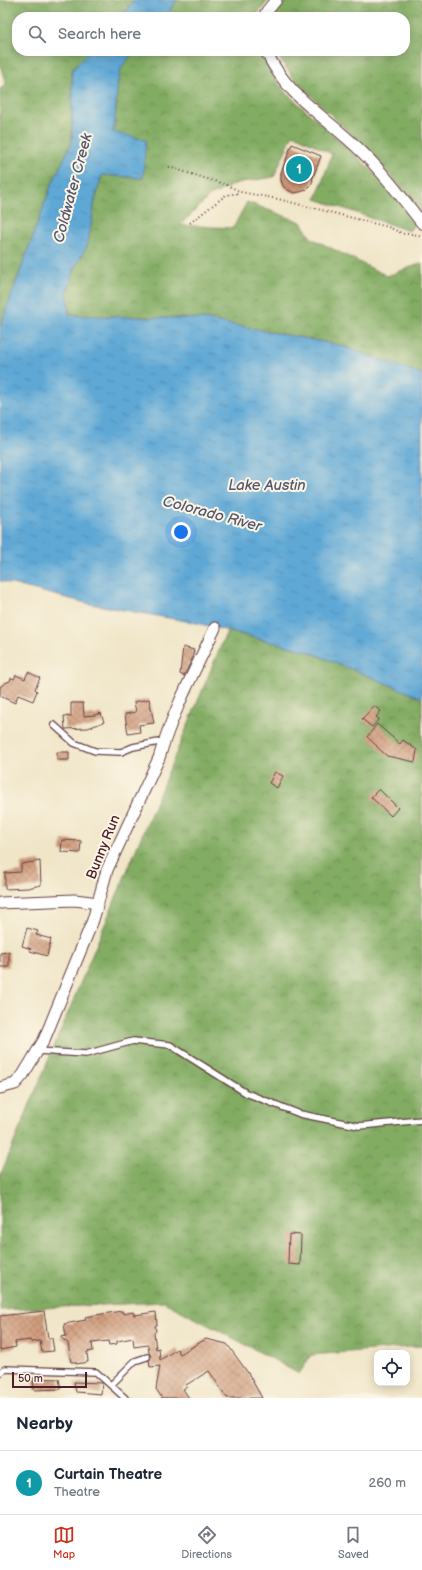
<!DOCTYPE html>
<style>
body{margin:0;font-family:"Balsamiq Sans",sans-serif;background:#f2f2f3;color:#1f2937}
.controls{position:absolute;right:12px;bottom:12px;display:grid;overflow:hidden;border-radius:8px;box-shadow:0 2px 10px #0003}
.controls button{width:36px;height:36px;display:grid;place-items:center;padding:0;border:0;border-bottom:1px solid #e0e1e3;background:#fff;color:#1f2937;font:20px sans-serif}
.scale{position:absolute;left:12px;bottom:10px;width:75px;box-sizing:border-box;padding-left:4px;border:2px solid #4a1f2b;border-top:0;font-size:11px;line-height:14px;white-space:nowrap;color:#4a1f2b;-webkit-text-stroke:3px #fcf5e5;paint-order:stroke}
.you{position:absolute;left:181px;top:532px;width:14px;height:14px;margin:-10px;border:3px solid #fff;border-radius:50%;background:#1a73e8;box-shadow:0 0 0 6px #1a73e833}
.badge{display:grid;place-items:center;width:26px;height:26px;border-radius:50%;background:#c8321e;color:#fff;font-size:13px;font-weight:700}
.pin{position:absolute;translate:-50% -50%;border:2px solid #fff;box-shadow:0 1px 4px #0006}
.list{margin:0;padding:0;list-style:none}
h2{display:flex;justify-content:space-between;align-items:center;height:52px;margin:0;padding:0 16px;font-size:17px}
h2 small{font-size:13px;font-weight:400;color:#747a83}
.list li{display:grid;grid-template-columns:26px 1fr auto;gap:12px;align-items:center;box-sizing:border-box;height:64px;padding:0 16px;border-top:1px solid #e0e1e3}
.list b{display:block;font-size:15px;white-space:nowrap}
.list p{margin:0;font-size:13px;white-space:nowrap;color:#747a83}
.list em{font-size:13px;font-style:normal;color:#747a83}
.icon{flex:none;width:22px;height:22px;fill:none;stroke:currentColor;stroke-width:2;stroke-linecap:round;stroke-linejoin:round}
.map{position:relative;flex:none;width:422px;height:1398px;overflow:hidden}
.search{position:absolute;background:#fff;box-shadow:0 2px 10px #0003;left:12px;right:12px;top:12px;height:44px;display:flex;align-items:center;gap:10px;box-sizing:border-box;padding:0 14px;border-radius:16px;color:#747a83;font-size:15px}
.sheet{height:116px;background:#fff}
nav{display:flex;justify-content:space-around;align-items:center;box-sizing:border-box;height:56px;border-top:1px solid #e0e1e3;background:#fff;font-size:11px;color:#747a83}
nav a{display:grid;justify-items:center;gap:2px}
nav .on{color:#c8321e}
.map>svg:first-child{display:block}
</style>
<div class="map">
<svg width="422" height="1398" viewBox="0 0 422 1398">
<defs>
<pattern id="forest-crowns" width="20" height="18" patternUnits="userSpaceOnUse"><rect width="20" height="18" fill="#83ac64"/><path d="M2 6a3 3 0 1 1 6 0M12 15a3 3 0 1 1 6 0" fill="none" stroke="#6d8b53"/></pattern>
<pattern id="water-ripples" width="26" height="14" patternUnits="userSpaceOnUse"><rect width="26" height="14" fill="#5fa8d6"/><path d="M2 4q2-2 4 0t4 0M15 11q2-2 4 0t4 0" fill="none" stroke="#5088ae"/></pattern>
<pattern id="building-cross-hatch" width="8" height="8" patternUnits="userSpaceOnUse"><rect width="8" height="8" fill="#d09b7c"/><path d="M0 0l8 8M0 8l8-8" fill="none" stroke="#ab7e66"/></pattern>
</defs>
<rect width="100%" height="100%" fill="#fcf5e5"/>
<filter id="ink" filterUnits="userSpaceOnUse"><feTurbulence type="fractalNoise" baseFrequency=".025" numOctaves="2"/><feDisplacementMap in="SourceGraphic" scale="8" xChannelSelector="R" yChannelSelector="G"/><feConvolveMatrix kernelMatrix="1 2 1 2 8 2 1 2 1" color-interpolation-filters="sRGB"/></filter>
<filter id="wash" filterUnits="userSpaceOnUse"><feTurbulence type="fractalNoise" baseFrequency=".012" numOctaves="4" result="noise"/><feDisplacementMap in="SourceGraphic" scale="16" xChannelSelector="R" yChannelSelector="G"/><feGaussianBlur stdDeviation="0.9" result="paint"/><feColorMatrix in="noise" values="0 0 0 0 0 0 0 0 0 0 0 0 0 0 0 0 0 1.4 0 .05"/><feComposite in="paint" operator="in"/></filter>
<g filter="url(#wash)">
<rect width="100%" height="100%" fill="#f0e5c7"/>
<path fill="url(#forest-crowns)" stroke="#666648" d="M0 0H134L121 17H17V51H90L72 70V142L51 186 0 327V89L6 85 0 65Z
M176 0H269L255 17H166Z
M286 0H422V212L410 197 367 150 295 80 274 51H405V17H273Z
M134 51H260L263 59 283 90 345 145 389 187 415 223 409 231 316 199 332 154 293 134 274 177 237 183 210 196 180 225 233 228 247 202 301 222 311 238 387 276 422 263V374L339 345 203 319 70 315 67 292 75 268 88 244 95 199 102 175 143 178 113 132C118 112 114 90 121 69 123 63 130 57 134 51Z
M227 631 307 651 422 698V1346L311 1355 299 1374 269 1357 164 1302 0 1310V1176Z"/>
<path fill="url(#water-ripples)" stroke="#546480" d="M134 0H176V1L166 17H121Z
M90 51H134C130 57 124 63 121 69 114 90 118 111 113 132L146 140 143 178 102 175 95 199 88 244 75 268 67 292 69 315 203 319 339 345 422 374V698L307 651 197 623 90 604 0 581V327L51 186 72 142V70Z"/>
<g id="blocks">
<path fill="url(#building-cross-hatch)" d="M292 144 321 156 312 180H313L311 185 306 190 300 192 294 193 288 190 283 186 281 180V173Z
M183 647 194 650 192 659 184 676 180 674Z
M28 672 40 678 35 689 37 691 33 701 18 695 15 703 0 696V687L5 683 10 681 11 678 14 679 16 675 25 679Z
M149 699 154 723 139 725 140 732 128 734 125 714 136 712 134 702Z
M71 703H83L84 716 95 715 101 713 104 722 88 728 65 729 64 716 71 717Z
M374 706 381 711 376 717 379 719 372 727 362 719Z
M377 724 400 744 403 740 417 750 415 762 387 756 377 747V746L367 737Z
M57 752H69V760H57Z
M275 772 283 776 277 788 269 783Z
M379 789 398 808 391 816 371 797Z
M62 840 81 841 80 853 61 852Z
M40 861 41 885 28 888 5 889V873L21 872V864Z
M27 928 38 931 36 935 51 939 47 956 30 951 31 949 22 946Z
M9 952V967H0V953Z
M289 1234 301 1235 300 1265 288 1264Z
M44 1311 48 1338H52L54 1351 42 1352 40 1341 31 1342 30 1340 15 1342 16 1347 0 1350V1316Z
M122 1311 123 1314 133 1312 134 1315 156 1312 157 1325 155 1326 156 1331 154 1333 156 1349 159 1348 160 1360 177 1349 180 1354 206 1339 227 1344 248 1373 262 1398H227L209 1371 186 1385 187 1387 183 1389 189 1398H162L156 1389 160 1366 150 1367 149 1360 151 1356 149 1353 148 1345 134 1347 133 1338 117 1341V1344L109 1345 108 1341 92 1343 93 1351 87 1352 88 1362 76 1364V1362H71L68 1343 60 1337 66 1336 64 1324 86 1320 85 1317 96 1315Z
M33 1378 59 1379 61 1389 34 1390Z
M74 1382 102 1383 101 1394 76 1392Z"/>
</g>
</g>
<g filter="url(#ink)">
<use href="#blocks" fill-opacity="0" stroke="#633d42" stroke-width="1"/>
<g fill="none" stroke-linecap="round" stroke-linejoin="round">
<defs>
<path id="lane" d="M54 725 74 743 95 751 121 752 133 747 164 741
M38 1051 86 1054 133 1041 170 1045 246 1093 300 1114 359 1126 422 1120
M0 1373 5 1369 96 1372 125 1398
M111 1385 135 1361 147 1357"/>
<path id="street" d="M264 17 267 11 276 0
M266 51C286 94 316 110 349 140 377 164 399 194 422 223
M0 903 75 900 98 903
M0 1088 15 1084 23 1075 44 1040 93 920 107 870 159 758C172 713 195 670 215 628"/>
</defs>
<use href="#lane" stroke="#633d42" stroke-width="8"/>
<use href="#street" stroke="#633d42" stroke-width="13"/>
<path stroke="#633d42" stroke-width="2" stroke-dasharray="1 3" stroke-linecap="butt" d="M169 167 227 185 241 192 278 199 388 227 404 234H414L422 237
M190 223 226 195 240 193"/>
<use href="#lane" stroke="#fff" stroke-width="5.5"/>
<use href="#street" stroke="#fff" stroke-width="11"/>
</g>
</g>
<g text-anchor="middle" dominant-baseline="central" stroke-width="4" stroke-linejoin="round" paint-order="stroke">
<g font-size="14" fill="#4a1f2b" stroke="#fcf5e5">
<text transform="translate(103 847) rotate(-68)">Bunny Run</text>
</g>
<g font-size="15" font-style="italic" fill="#52566f" stroke="#fcf5e5">
<text transform="translate(73 188) rotate(-75)">Coldwater Creek</text>
<text x="267" y="485">Lake Austin</text>
<text transform="translate(212 514) rotate(15)">Colorado River</text>
</g>
</g>
</svg>
<div class="controls">
<button><svg class="icon" aria-label="locate" viewBox="0 0 24 24"><circle cx="12" cy="12" r="6"/><path d="M12 2v4M12 18v4M2 12h4M18 12h4"/></svg></button>
</div>
<div class="scale">50 m</div>
<div class="you"></div>
<div class="pin badge" style="left:299px;top:169px;background:#0f9aa8">1</div>
<div class="search"><svg class="icon" aria-label="search" viewBox="0 0 24 24"><circle cx="10" cy="10" r="6"/><path d="M15 15l6 6"/></svg>Search here</div>
</div>
<section class="sheet">
<h2>Nearby<small></small></h2>
<ul class="list">
<li><span class="badge" style="background:#0f9aa8">1</span><div><b>Curtain Theatre</b><p>Theatre</p></div><em>260 m</em></li>
</ul>
</section>
<nav>
<a class="on"><svg class="icon" aria-label="map" viewBox="0 0 24 24"><path d="M3 6l6-2 6 2 6-2v14l-6 2-6-2-6 2zM9 4v14M15 6v14"/></svg>Map</a>
<a><svg class="icon" aria-label="directions" viewBox="0 0 24 24"><path d="M12 3l9 9-9 9-9-9zM9 14v-3h6M13 9l2 2-2 2"/></svg>Directions</a>
<a><svg class="icon" aria-label="saved" viewBox="0 0 24 24"><path d="M7 4h10v16l-5-4-5 4z"/></svg>Saved</a>
</nav>
